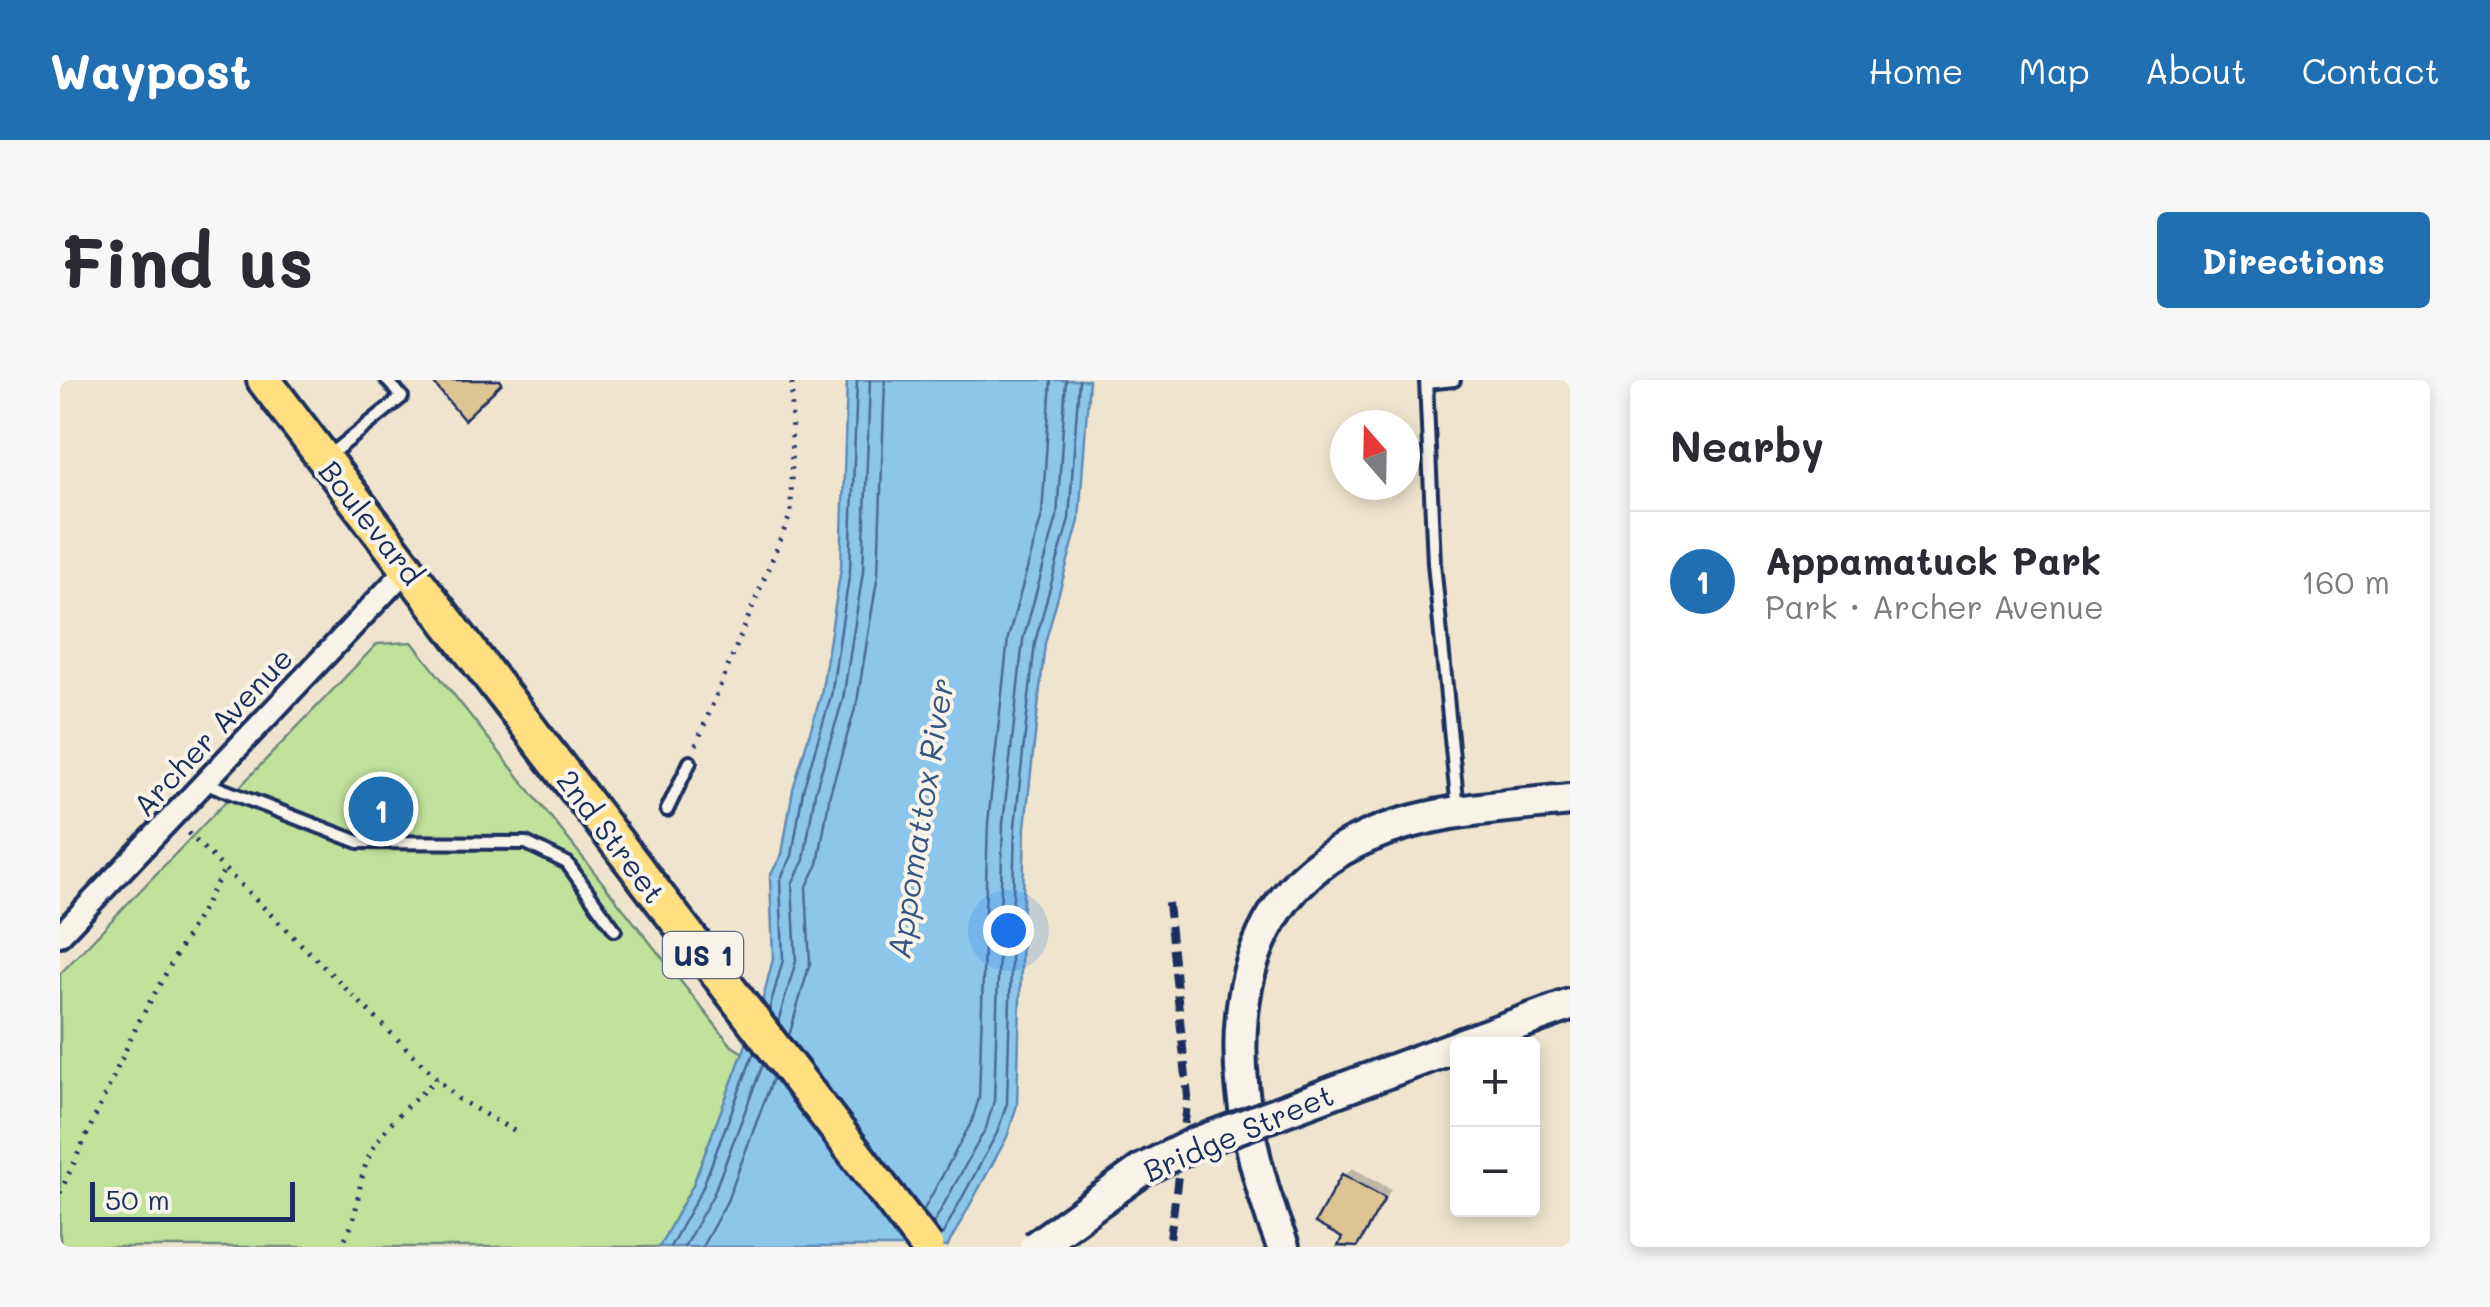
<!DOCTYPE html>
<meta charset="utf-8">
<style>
body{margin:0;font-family:Mali,sans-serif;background:#f7f7f7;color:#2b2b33}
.controls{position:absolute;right:30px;bottom:30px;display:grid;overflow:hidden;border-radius:10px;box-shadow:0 5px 15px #0003}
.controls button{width:90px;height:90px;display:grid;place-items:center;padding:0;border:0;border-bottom:2px solid #e1e1e2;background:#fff;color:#2b2b33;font:50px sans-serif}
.compass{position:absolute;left:1270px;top:30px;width:90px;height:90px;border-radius:50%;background:#fff;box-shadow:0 5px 15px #0003;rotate:340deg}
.scale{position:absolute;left:30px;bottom:25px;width:205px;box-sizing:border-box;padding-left:10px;border:5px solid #1b2f5e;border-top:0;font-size:28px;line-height:35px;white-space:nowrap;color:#1b2f5e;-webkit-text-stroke:8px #f7f3e8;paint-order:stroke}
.you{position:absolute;left:948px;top:550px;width:35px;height:35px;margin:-25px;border:8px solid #fff;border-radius:50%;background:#1a73e8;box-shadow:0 0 0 15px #1a73e833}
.badge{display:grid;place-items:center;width:65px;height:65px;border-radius:50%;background:#1f6fb2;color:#fff;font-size:32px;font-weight:700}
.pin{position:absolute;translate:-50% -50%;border:5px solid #fff;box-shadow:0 2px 10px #0006}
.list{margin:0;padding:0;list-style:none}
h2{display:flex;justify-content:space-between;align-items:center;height:130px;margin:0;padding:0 40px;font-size:42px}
h2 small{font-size:32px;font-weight:400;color:#7c7c81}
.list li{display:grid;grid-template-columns:65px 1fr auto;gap:30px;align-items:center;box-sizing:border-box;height:140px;padding:0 40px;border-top:2px solid #e1e1e2}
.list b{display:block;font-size:38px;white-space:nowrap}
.list p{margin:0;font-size:32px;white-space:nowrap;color:#7c7c81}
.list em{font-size:32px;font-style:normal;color:#7c7c81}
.map{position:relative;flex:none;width:1510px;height:867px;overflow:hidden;border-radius:10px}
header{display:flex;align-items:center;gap:60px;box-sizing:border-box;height:140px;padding:0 50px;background:#1f6fb2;color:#fff}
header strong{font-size:48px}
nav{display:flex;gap:55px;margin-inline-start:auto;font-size:35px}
.intro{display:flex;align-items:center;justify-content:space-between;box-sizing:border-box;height:240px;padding:0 60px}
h1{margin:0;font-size:70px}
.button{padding:25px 45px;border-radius:10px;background:#1f6fb2;color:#fff;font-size:35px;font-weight:700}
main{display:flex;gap:60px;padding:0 60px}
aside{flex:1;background:#fff;border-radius:10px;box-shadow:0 5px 15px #0003}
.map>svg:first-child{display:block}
</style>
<header>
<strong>Waypost</strong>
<nav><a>Home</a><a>Map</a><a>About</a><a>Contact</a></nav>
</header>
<div class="intro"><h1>Find us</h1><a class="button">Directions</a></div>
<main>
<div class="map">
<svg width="1510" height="867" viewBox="0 0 1510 867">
<rect width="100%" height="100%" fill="#efe5ce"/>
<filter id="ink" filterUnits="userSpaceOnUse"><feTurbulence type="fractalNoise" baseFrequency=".01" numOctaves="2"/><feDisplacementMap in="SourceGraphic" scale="20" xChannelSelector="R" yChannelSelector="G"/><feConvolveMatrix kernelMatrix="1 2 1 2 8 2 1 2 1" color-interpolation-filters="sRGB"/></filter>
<g filter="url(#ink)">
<path fill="#c0e29b" stroke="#6e887c" stroke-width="2.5" d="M352 262 672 666 683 673 633 805 599 867H0V594L317 264Z"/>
<path fill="#8cc6eb" stroke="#5f8ab3" stroke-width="2.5" d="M787 0H1029L1019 141 985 263 965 447 957 725 947 757 887 867H599L633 805 702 622 713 579 710 496 722 474 733 409 761 315 781 188Z"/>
<path fill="#0003" d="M1292 788 1331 809 1301 863 1285 867 1284 796Z"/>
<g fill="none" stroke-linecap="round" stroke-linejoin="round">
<path stroke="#486b96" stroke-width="2.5" d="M709 630 723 580 720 500 732 476 743 410 771 316 790 190 797 0
M718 642 736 581 732 504 744 480 755 412 783 319 803 192 810 0
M729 656 750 583 746 508 758 484 770 414 797 322 818 194 825 0
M863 831 912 741 919 718 928 443 948 258 982 135 991 0
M873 844 926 748 934 721 943 444 963 260 997 137 1006 0
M882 855 937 753 947 723 955 446 975 262 1009 139 1019 0
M610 867 642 809 694 672
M624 867 653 815 703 684
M642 867 667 821 713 698"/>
</g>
<path fill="#ddc493" stroke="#1b2f5e" stroke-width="2.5" d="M371 0H440L442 3 404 40Z
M1282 794 1325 818 1297 867 1278 866 1282 858 1255 843Z"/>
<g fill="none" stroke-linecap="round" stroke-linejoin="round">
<defs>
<path id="lane" d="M1366 0 1374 183 1398 430
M1366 3 1394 0
M269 76 342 17 327 0
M146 403 299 462 466 463 507 483 555 550
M607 430 630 382"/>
<path id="street" d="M0 555 348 188"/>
<path id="secondary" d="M1402 664 1510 625
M1223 867C1168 728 1140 529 1307 457 1371 429 1442 427 1510 420"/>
<path id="primary" d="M204 0 420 284"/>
</defs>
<use href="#lane" stroke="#1b2f5e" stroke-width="18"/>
<use href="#street" stroke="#1b2f5e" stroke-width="28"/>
<use href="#secondary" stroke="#1b2f5e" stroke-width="38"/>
<use href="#primary" stroke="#1b2f5e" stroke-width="40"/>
<path stroke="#1b2f5e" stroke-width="5" stroke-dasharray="2.5 8" stroke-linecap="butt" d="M636 365 731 133 732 0
M128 453 398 719 461 755
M0 813 78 643 164 490
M279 867C300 840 295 815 306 784 319 747 350 725 377 698"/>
<use href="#lane" stroke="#f7f3e8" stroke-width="10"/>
<use href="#street" stroke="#f7f3e8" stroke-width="20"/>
<use href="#secondary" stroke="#f7f3e8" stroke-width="30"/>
<use href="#primary" stroke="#ffdf80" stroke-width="32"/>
<path stroke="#1b2f5e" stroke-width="8" stroke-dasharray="15 8" stroke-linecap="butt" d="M1108 523 1128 717 1109 867"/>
<defs>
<path id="secondary-bridge" d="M975 867 1082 790 1136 763 1398 666"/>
<path id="primary-bridge" d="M420 284 867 867"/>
</defs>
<use href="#secondary-bridge" stroke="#1b2f5e" stroke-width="38" stroke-linecap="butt"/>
<use href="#primary-bridge" stroke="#1b2f5e" stroke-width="40" stroke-linecap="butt"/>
<use href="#secondary-bridge" stroke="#f7f3e8" stroke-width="30"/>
<use href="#primary-bridge" stroke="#ffdf80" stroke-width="32"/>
</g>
</g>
<g text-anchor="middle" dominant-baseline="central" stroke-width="8" stroke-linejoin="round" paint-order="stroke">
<rect fill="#f7f3e8" stroke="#5d6a87" stroke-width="2.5" x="603" y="552" width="80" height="46" rx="8"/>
<g font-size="28" font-weight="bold" fill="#1b2f5e">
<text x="643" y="575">US 1</text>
</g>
<g font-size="30" fill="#1b2f5e" stroke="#f7f3e8">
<text transform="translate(312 142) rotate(52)">Boulevard</text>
<text transform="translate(152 351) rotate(-47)">Archer Avenue</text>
<text transform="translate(552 456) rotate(53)">2nd Street</text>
<text transform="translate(1178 752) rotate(-23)">Bridge Street</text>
</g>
<g font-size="32" font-style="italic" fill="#375581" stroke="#f7f3e8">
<text transform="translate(859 438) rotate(-81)">Appomattox River</text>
</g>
</g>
</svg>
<div class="controls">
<button>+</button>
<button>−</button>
</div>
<svg class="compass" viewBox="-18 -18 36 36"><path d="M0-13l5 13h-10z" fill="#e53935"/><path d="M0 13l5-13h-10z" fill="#7c7c81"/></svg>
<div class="scale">50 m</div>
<div class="you"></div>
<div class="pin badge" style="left:321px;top:429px">1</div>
</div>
<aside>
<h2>Nearby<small></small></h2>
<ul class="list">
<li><span class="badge">1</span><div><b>Appamatuck Park</b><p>Park · Archer Avenue</p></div><em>160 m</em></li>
</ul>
</aside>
</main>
